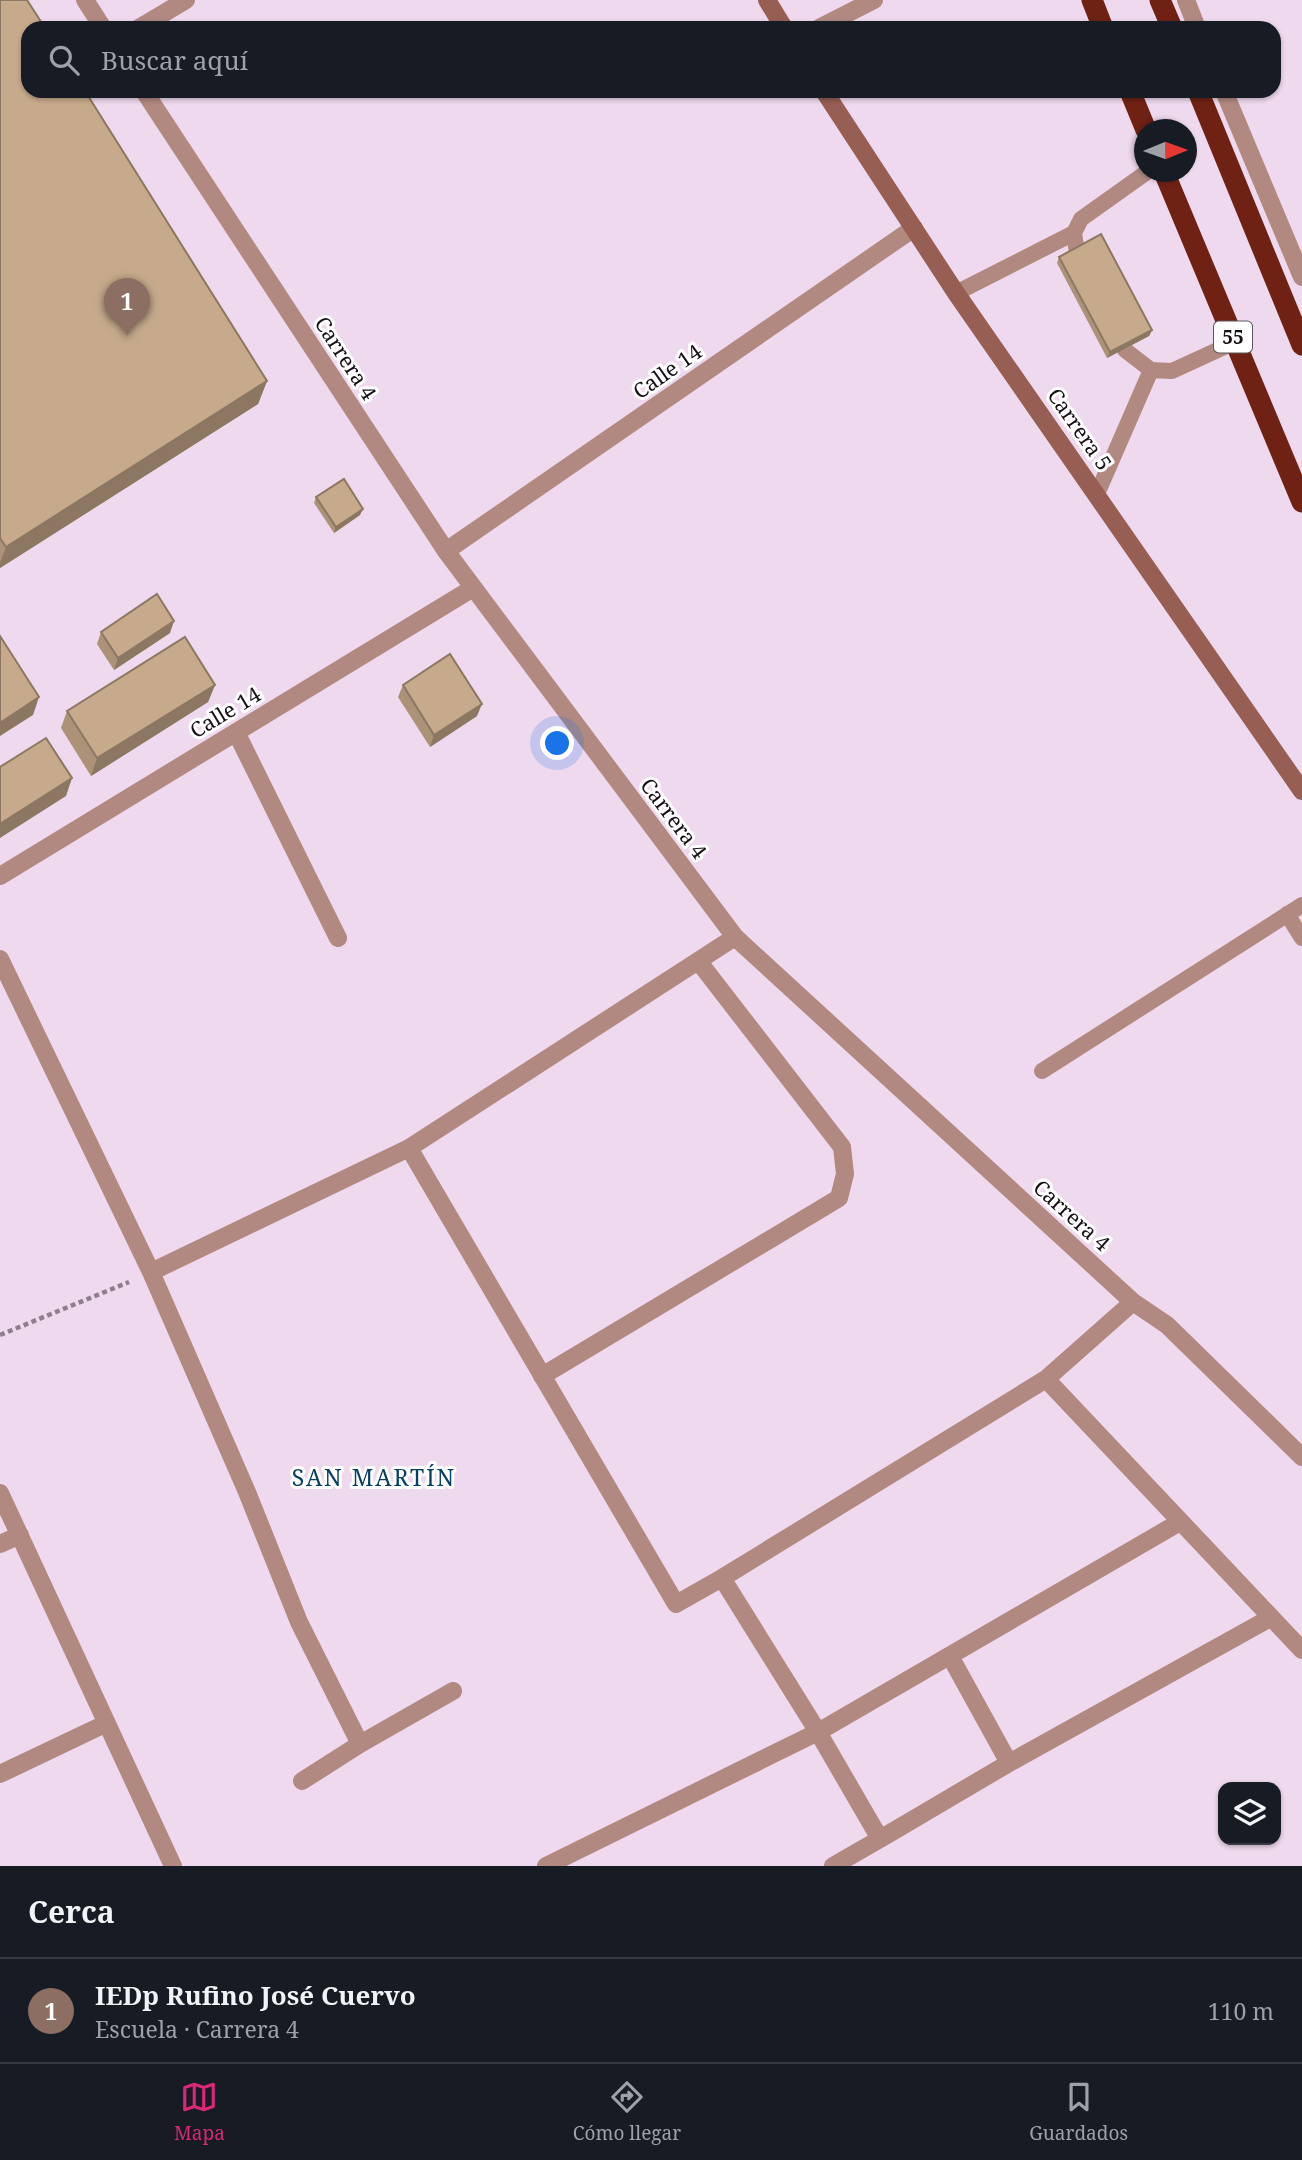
<!DOCTYPE html>
<html lang="es">
<meta charset="utf-8">
<style>
body{margin:0;font-family:"Noto Serif",serif;background:#20242c;color:#f1f3f6}
.controls{position:absolute;right:21px;bottom:21px;display:grid;overflow:hidden;border-radius:14px;box-shadow:0 2px 5px #0004}
.controls button{width:63px;height:63px;display:grid;place-items:center;padding:0;border:0;border-bottom:2px solid #363941;background:#171b24;color:#f1f3f6;font:35px sans-serif}
.compass{position:absolute;left:1134px;top:119px;width:63px;height:63px;border-radius:50%;background:#171b24;box-shadow:0 2px 5px #0004;rotate:89deg}
.you{position:absolute;left:558px;top:744px;width:24px;height:24px;margin:-18px;border:5px solid #fff;border-radius:50%;background:#1a73e8;box-shadow:0 0 0 10px #1a73e833}
.badge{display:grid;place-items:center;width:46px;height:46px;border-radius:50%;background:#db2777;color:#fff;font-size:23px;font-weight:700}
.pin{position:absolute;translate:-50% -58px;filter:drop-shadow(0 2px 4px #0008)}
.pin::after{content:'';position:absolute;top:37px;width:24px;height:21px;background:inherit;clip-path:polygon(0 0,100% 0,50% 100%)}
.list{margin:0;padding:0;list-style:none}
h2{display:flex;justify-content:space-between;align-items:center;height:91px;margin:0;padding:0 28px;font-size:30px}
h2 small{font-size:23px;font-weight:400;color:#9ea1a6}
.list li{display:grid;grid-template-columns:46px 1fr auto;gap:21px;align-items:center;box-sizing:border-box;height:105px;padding:0 28px;border-top:2px solid #363941}
.list b{display:block;font-size:26px;white-space:nowrap}
.list p{margin:0;font-size:23px;white-space:nowrap;color:#9ea1a6}
.list em{font-size:23px;font-style:normal;color:#9ea1a6}
.icon{flex:none;width:38px;height:38px;fill:none;stroke:currentColor;stroke-width:2;stroke-linecap:round;stroke-linejoin:round}
.map{position:relative;flex:none;width:1302px;height:1866px;overflow:hidden}
.search{position:absolute;background:#171b24;box-shadow:0 2px 5px #0004;left:21px;right:21px;top:21px;height:77px;display:flex;align-items:center;gap:18px;box-sizing:border-box;padding:0 24px;border-radius:21px;color:#9ea1a6;font-size:26px}
.sheet{height:196px;background:#171b24}
nav{display:flex;justify-content:space-around;align-items:center;box-sizing:border-box;height:98px;border-top:2px solid #363941;background:#171b24;font-size:19px;color:#9ea1a6}
nav a{display:grid;justify-items:center;gap:4px}
nav .on{color:#db2777}
.map>svg:first-child{display:block}
</style>
<div class="map">
<svg width="1302" height="1866" viewBox="0 0 1302 1866">
<rect width="100%" height="100%" fill="#efd9ee"/>
<g fill="none" stroke-linecap="round" stroke-linejoin="round">
<path stroke="#8e7f8e" stroke-width="4.5" stroke-dasharray="5 3.5" stroke-linecap="butt" d="M0 1335 129 1282"/>
<path stroke="#b18981" stroke-width="16" d="M1077 253 1074 233 1081 219 1147 172
M956 293 1074 233
M1125 350 1151 370 1172 371 1235 342
M1097 494 1151 370
M1287 914 1302 938
M1042 1071 1302 905"/>
<path stroke="#b18981" stroke-width="18" d="M85 0 103 28
M1186 0 1197 28
M139 28 186 0
M819 28 874 0
M144 91 446 551 735 937 1133 1302 1167 1325 1302 1457
M1224 91 1302 277
M446 551 914 228
M236 732 338 938
M0 876 473 588
M0 959 151 1272 247 1492 299 1622 360 1744
M409 1148 676 1604 722 1578 1046 1379 1133 1302
M151 1272 409 1148 735 937
M542 1376 839 1198 845 1174 842 1147 699 962
M1046 1379 1302 1650
M0 1493 173 1866
M0 1544 20 1535
M722 1578 818 1732 880 1839 833 1866
M950 1656 1009 1763
M0 1774 107 1723
M302 1781 360 1744 453 1691
M880 1839 1009 1763 1270 1618
M546 1866 818 1732 1180 1522"/>
<path stroke="#975e53" stroke-width="18" d="M767 0 784 28
M824 91 956 293 1302 791"/>
<path stroke="#6f2114" stroke-width="21" d="M1092 0 1103 28
M1160 0 1172 28
M1130 91 1146 130
M1198 91 1302 345
M1164 172 1302 502"/>
</g>
<path fill="#ab9278" d="M0 0 267 381 258 404 0 568Z
M1059 257 1152 330 1149 336 1107 358 1057 263Z
M316 497 360 515 334 533 314 503Z
M101 632 170 633 114 670 97 644Z
M215 685 208 702 91 776 61 728 67 711Z
M403 685 477 716 430 747 398 697Z"/>
<path fill="#8b7762" d="M1152 330 1149 336 1107 358 1110 352Z
M267 381 258 404 0 568V563L6 547Z
M363 509 360 515 334 533 336 527Z
M174 621 170 633 114 670 118 658Z
M215 685 208 702 91 776 97 758Z
M39 697 33 715 0 736V723Z
M482 704 477 716 430 747 434 735Z
M72 778 66 796 0 838V824Z"/>
<path fill="#c7aa8c" stroke="#8b7762" stroke-width="2" d="M0 0H27L45 28H28V91H85L267 381 6 547 0 538Z
M1101 234 1152 330 1110 352 1059 257Z
M344 479 363 509 336 527 316 497Z
M157 594 174 621 118 658 101 632Z
M0 636 39 697 0 723Z
M185 637 215 685 97 758 67 711Z
M450 654 482 704 434 735 403 685Z
M46 738 72 778 0 824V767Z"/>
<g text-anchor="middle" dominant-baseline="central" stroke-width="6" stroke-linejoin="round" paint-order="stroke">
<rect fill="#fff" stroke="#5c575c" stroke-width="2" x="1214" y="321.5" width="38" height="31" rx="5"/>
<g font-size="19" font-weight="bold" fill="#160f16">
<text x="1233" y="337">55</text>
</g>
<g font-size="21" fill="#160f16" stroke="#fff">
<text transform="translate(346 358) rotate(57)">Carrera 4</text>
<text transform="translate(667 371) rotate(-35)">Calle 14</text>
<text transform="translate(1080 429) rotate(55)">Carrera 5</text>
<text transform="translate(225 712) rotate(-31)">Calle 14</text>
<text transform="translate(674 818) rotate(53)">Carrera 4</text>
<text transform="translate(1072 1215) rotate(42)">Carrera 4</text>
</g>
<g font-size="23" letter-spacing="2" fill="#064062" stroke="#fff">
<text x="374" y="1477">SAN MARTÍN</text>
</g>
</g>
</svg>
<div class="controls">
<button><svg class="icon" aria-label="layers" viewBox="0 0 24 24"><path d="M12 4l9 5-9 5-9-5zM3 14l9 5 9-5"/></svg></button>
</div>
<svg class="compass" viewBox="-18 -18 36 36"><path d="M0-13l5 13h-10z" fill="#e53935"/><path d="M0 13l5-13h-10z" fill="#9ea1a6"/></svg>
<div class="you"></div>
<div class="pin badge" style="left:127px;top:336px;background:#8d6e63">1</div>
<div class="search"><svg class="icon" aria-label="search" viewBox="0 0 24 24"><circle cx="10" cy="10" r="6"/><path d="M15 15l6 6"/></svg>Buscar aquí</div>
</div>
<section class="sheet">
<h2>Cerca<small></small></h2>
<ul class="list">
<li><span class="badge" style="background:#8d6e63">1</span><div><b>IEDp Rufino José Cuervo</b><p>Escuela · Carrera 4</p></div><em>110 m</em></li>
</ul>
</section>
<nav>
<a class="on"><svg class="icon" aria-label="map" viewBox="0 0 24 24"><path d="M3 6l6-2 6 2 6-2v14l-6 2-6-2-6 2zM9 4v14M15 6v14"/></svg>Mapa</a>
<a><svg class="icon" aria-label="directions" viewBox="0 0 24 24"><path d="M12 3l9 9-9 9-9-9zM9 14v-3h6M13 9l2 2-2 2"/></svg>Cómo llegar</a>
<a><svg class="icon" aria-label="saved" viewBox="0 0 24 24"><path d="M7 4h10v16l-5-4-5 4z"/></svg>Guardados</a>
</nav>
